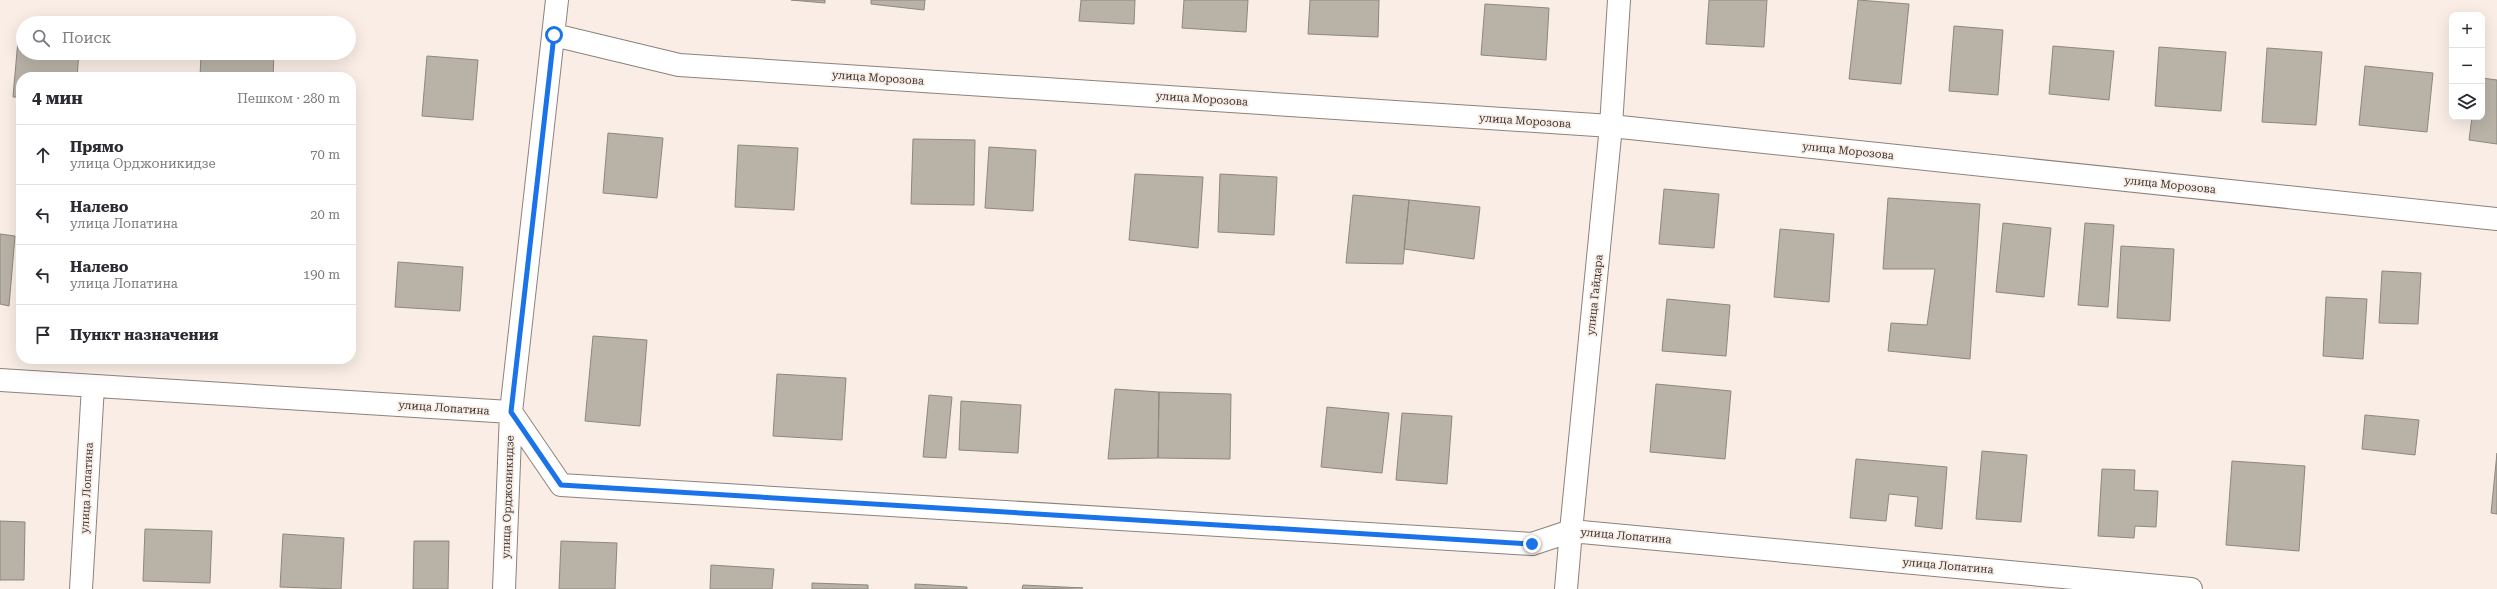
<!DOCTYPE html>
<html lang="ru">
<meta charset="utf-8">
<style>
body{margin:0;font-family:"Roboto Serif",serif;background:#f2f2f3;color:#2b2b33}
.controls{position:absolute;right:12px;top:12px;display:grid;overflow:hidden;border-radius:8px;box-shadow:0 4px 16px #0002}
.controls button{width:36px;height:36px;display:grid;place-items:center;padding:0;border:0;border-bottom:1px solid #e1e1e2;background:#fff;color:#2b2b33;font:20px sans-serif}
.stop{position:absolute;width:12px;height:12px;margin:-9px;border:3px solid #1a73e8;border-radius:50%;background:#fff}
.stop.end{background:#1a73e8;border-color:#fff;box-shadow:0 1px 4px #0008}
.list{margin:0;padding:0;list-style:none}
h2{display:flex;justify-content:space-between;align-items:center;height:52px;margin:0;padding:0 16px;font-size:17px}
h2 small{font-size:13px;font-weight:400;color:#7c7c81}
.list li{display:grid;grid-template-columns:26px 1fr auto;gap:12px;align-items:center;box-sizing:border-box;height:60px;padding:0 16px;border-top:1px solid #e1e1e2}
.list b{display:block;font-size:15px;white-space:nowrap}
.list p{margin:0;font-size:13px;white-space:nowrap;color:#7c7c81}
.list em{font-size:13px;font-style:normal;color:#7c7c81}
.icon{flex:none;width:22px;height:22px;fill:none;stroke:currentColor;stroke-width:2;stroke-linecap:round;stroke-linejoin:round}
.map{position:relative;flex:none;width:2497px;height:589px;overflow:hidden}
.search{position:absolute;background:#fff;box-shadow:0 4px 16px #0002;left:16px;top:16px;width:340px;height:44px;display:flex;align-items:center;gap:10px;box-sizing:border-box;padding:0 14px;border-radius:22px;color:#7c7c81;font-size:15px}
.panel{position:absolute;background:#fff;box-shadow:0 4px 16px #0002;left:16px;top:72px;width:340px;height:292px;border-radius:16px}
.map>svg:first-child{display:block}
</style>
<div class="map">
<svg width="2497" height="589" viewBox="0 0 2497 589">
<rect width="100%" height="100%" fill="#f9ede5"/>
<path fill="#b8b2a7" stroke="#8d887d" d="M791 0H825V3Z
M871 0H925L924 10 871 4Z
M1081 0H1135L1134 24 1079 21Z
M1184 0H1248L1246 32 1182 28Z
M1310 0H1379L1378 37 1308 34Z
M1709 0H1767L1764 47 1706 44Z
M1858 0 1909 4 1901 84 1849 79Z
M1485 4 1549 8 1546 60 1481 55Z
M1954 26 2003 30 1998 95 1949 91Z
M18 40 23 41V53H79L77 77H21V97H13Z
M2053 46 2114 51 2109 100 2049 94Z
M2159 47 2226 52 2221 111 2155 106Z
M2267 48 2322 52 2316 125 2262 122Z
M201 53H274L273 77H200Z
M427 56 478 60 473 120 422 116Z
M2365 66 2433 73 2427 132 2359 125Z
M2482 78 2497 80V144L2469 140 2472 117H2482Z
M608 133 663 138 657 198 603 193Z
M913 139 975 140 974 205 911 204Z
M738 145 798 148 794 210 735 207Z
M989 147 1036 150 1033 211 985 208Z
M1135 174 1203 177 1198 248 1129 240Z
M1220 174 1277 177 1274 235 1218 232Z
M1664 189 1719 194 1714 248 1659 244Z
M1353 195 1409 200 1403 264 1346 263Z
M1888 198 1980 204 1970 359 1888 351 1891 323 1927 325 1935 269H1883Z
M1409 200 1480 207 1474 259 1404 249Z
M2003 223 2051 228 2044 297 1996 292Z
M2085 223 2114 225 2108 307 2078 305Z
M1780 229 1834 234 1829 302 1774 297Z
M0 234 15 236 9 306 0 304Z
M2121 246 2174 249 2170 321 2117 318Z
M398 262 463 267 460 311 395 307Z
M2382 271 2421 273 2418 324 2379 323Z
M2326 297 2367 299 2363 359 2323 356Z
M1667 299 1730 305 1726 356 1662 351Z
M593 336 647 340 640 426 585 421Z
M777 374 846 378 842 440 773 436Z
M1656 384 1731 391 1725 459 1650 452Z
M1115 389 1159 392 1158 458 1108 459Z
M1159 392 1231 394 1230 459 1158 458Z
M929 395 952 397 946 458 923 457Z
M961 401 1021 405 1018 453 959 450Z
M1327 407 1389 413 1382 473 1321 467Z
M1402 413 1452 416 1447 484 1396 480Z
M2365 415 2419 420 2415 455 2362 449Z
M1982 451 2027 455 2021 522 1976 519Z
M2497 453V514L2491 513Z
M1856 459 1947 467 1942 529 1915 526 1918 497 1889 494 1886 521 1850 518Z
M2232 461 2305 466 2299 551 2226 545Z
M2102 469 2135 470 2134 490 2158 491 2156 527 2135 526 2134 538 2098 536Z
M0 521 25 522 24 580H0Z
M145 529 212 531 210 583 143 581Z
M283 534 344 538 341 589 280 587Z
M414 541H449L448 589H413Z
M561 541 617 543 615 589H559Z
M711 565 774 569 772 589H710Z
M812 583 868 585V589H812Z
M915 584 967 587V589H915Z
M1023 585 1083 588 1022 589Z"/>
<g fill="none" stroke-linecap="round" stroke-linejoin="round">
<defs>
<path id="street" d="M554 35 679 65 1611 126 2497 219
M0 380 511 412 561 485 1532 544 1571 531 2191 589
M81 589 93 386
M504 589 511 412 557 0
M1566 589 1571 531"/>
<path id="secondary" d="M1571 531 1611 126 1619 0"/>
</defs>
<use href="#street" stroke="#8d827b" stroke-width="24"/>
<use href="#secondary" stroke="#8d827b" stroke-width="24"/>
<use href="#street" stroke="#fff" stroke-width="22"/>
<use href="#secondary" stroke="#fff" stroke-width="22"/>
</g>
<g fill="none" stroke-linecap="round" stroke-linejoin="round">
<path stroke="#1a73e8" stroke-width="5" d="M554 35 511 412 561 485 1532 544"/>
</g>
<g text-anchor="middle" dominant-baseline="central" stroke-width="3.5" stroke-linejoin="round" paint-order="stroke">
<g font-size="11" fill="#3a3532" stroke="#f9ede5">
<text transform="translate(878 78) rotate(4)">улица Морозова</text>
<text transform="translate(1202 99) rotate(4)">улица Морозова</text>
<text transform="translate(1525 121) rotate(4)">улица Морозова</text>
<text transform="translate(1848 151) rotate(6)">улица Морозова</text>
<text transform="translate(2170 185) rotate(6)">улица Морозова</text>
<text transform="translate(1595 295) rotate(-84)">улица Гайдара</text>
<text transform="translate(444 408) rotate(4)">улица Лопатина</text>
<text transform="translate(87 488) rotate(-87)">улица Лопатина</text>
<text transform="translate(508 497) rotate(-88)">улица Орджоникидзе</text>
<text transform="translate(1626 536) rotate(5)">улица Лопатина</text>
<text transform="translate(1948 566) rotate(5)">улица Лопатина</text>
</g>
</g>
</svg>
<div class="controls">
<button>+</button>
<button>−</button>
<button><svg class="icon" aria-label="layers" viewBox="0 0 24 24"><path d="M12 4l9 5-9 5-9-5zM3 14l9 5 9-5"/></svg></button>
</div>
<div class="stop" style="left:554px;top:35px"></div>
<div class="stop end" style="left:1532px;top:544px"></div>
<div class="search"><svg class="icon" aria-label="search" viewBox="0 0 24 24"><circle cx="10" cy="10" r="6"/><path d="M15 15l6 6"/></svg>Поиск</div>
<section class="panel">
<h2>4 мин<small>Пешком · 280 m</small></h2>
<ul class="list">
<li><svg class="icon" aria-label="ahead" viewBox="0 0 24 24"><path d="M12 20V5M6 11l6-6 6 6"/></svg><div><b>Прямо</b><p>улица Орджоникидзе</p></div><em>70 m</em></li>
<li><svg class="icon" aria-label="left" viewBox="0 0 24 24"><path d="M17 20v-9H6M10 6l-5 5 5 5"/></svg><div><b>Налево</b><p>улица Лопатина</p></div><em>20 m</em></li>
<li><svg class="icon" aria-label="left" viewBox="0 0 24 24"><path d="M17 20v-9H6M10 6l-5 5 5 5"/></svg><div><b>Налево</b><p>улица Лопатина</p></div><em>190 m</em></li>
<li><svg class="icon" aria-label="arrive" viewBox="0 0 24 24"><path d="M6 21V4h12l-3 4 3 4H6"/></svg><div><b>Пункт назначения</b></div></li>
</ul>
</section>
</div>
